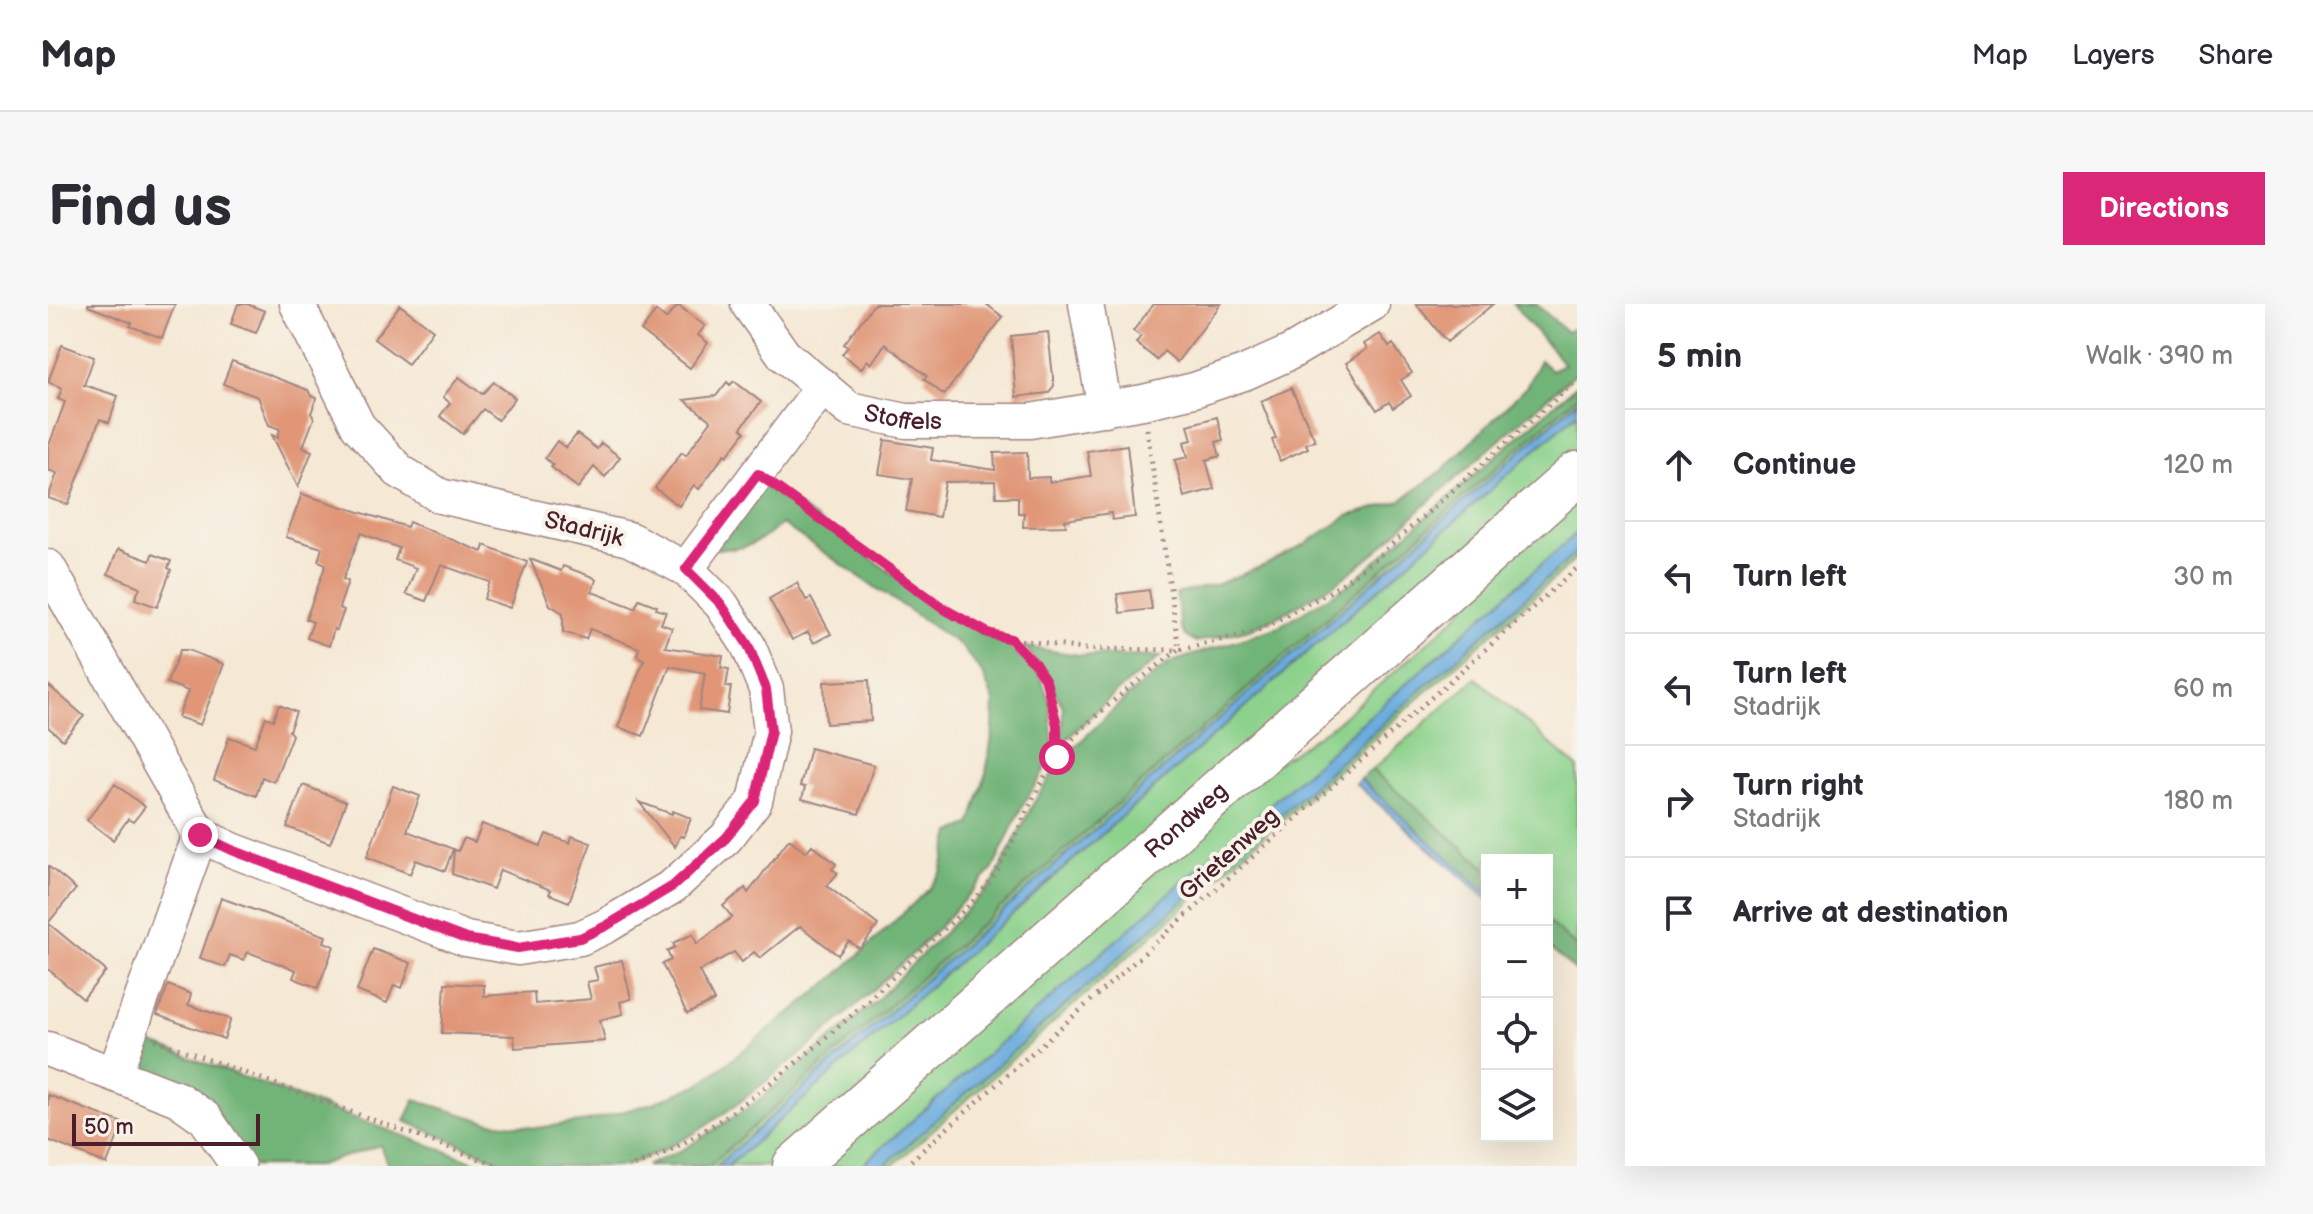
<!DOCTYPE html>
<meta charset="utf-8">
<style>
body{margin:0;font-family:"Balsamiq Sans",sans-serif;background:#f7f7f7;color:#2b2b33}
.controls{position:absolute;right:24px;bottom:24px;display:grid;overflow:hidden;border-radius:0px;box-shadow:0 8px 32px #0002}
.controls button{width:72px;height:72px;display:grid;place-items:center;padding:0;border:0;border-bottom:2px solid #e1e1e2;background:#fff;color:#2b2b33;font:40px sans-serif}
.scale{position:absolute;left:24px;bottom:20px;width:188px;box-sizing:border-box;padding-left:8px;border:4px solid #4a1f2b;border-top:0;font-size:22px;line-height:28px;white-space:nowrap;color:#4a1f2b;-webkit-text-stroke:6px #f7f3e8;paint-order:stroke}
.stop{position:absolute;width:24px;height:24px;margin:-18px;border:6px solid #db2777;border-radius:50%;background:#fff}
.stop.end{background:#db2777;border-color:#fff;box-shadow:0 2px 8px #0008}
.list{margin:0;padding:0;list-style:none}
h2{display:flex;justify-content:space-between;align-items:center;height:104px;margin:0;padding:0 32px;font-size:34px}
h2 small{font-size:26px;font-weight:400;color:#7c7c81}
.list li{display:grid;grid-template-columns:52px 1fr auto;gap:24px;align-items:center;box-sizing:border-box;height:112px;padding:0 32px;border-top:2px solid #e1e1e2}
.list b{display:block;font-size:30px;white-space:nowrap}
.list p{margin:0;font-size:26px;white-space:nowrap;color:#7c7c81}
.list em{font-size:26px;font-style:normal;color:#7c7c81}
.icon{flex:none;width:44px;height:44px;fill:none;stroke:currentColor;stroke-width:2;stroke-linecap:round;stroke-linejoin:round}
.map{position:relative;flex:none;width:1529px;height:862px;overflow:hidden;border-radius:0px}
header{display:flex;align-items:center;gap:48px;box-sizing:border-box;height:112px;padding:0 40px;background:#fff;border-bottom:2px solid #e1e1e2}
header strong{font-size:38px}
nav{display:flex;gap:44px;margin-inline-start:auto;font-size:28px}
.intro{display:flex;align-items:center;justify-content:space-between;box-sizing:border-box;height:192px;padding:0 48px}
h1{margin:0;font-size:56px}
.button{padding:20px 36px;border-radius:0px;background:#db2777;color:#fff;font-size:28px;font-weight:700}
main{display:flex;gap:48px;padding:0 48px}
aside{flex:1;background:#fff;border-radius:0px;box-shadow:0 8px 32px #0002}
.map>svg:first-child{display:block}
</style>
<header>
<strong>Map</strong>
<nav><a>Map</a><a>Layers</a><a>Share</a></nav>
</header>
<div class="intro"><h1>Find us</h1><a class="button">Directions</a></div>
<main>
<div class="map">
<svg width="1529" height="862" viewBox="0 0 1529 862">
<rect width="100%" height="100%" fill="#f7f3e8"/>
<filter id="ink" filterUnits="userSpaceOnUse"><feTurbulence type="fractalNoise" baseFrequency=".0125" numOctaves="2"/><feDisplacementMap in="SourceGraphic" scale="16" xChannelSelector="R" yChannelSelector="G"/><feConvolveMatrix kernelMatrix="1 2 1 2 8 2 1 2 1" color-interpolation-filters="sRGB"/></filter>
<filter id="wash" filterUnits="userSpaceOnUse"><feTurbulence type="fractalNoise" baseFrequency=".006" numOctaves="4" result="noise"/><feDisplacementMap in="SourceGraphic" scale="32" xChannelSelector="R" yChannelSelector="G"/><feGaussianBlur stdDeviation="1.8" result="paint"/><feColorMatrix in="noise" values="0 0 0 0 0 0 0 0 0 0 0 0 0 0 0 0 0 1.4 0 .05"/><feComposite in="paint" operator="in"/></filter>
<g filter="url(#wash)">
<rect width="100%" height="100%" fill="#f5e8d4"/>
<path fill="#8cd28c" stroke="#6b785c" stroke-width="2" d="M1529 92V97L714 821 668 862H661Z
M1529 109V152L728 862H680Z
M1529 188V229L813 862H768L1203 477 1288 419 1406 315 1480 232Z
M1529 248V254L844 862H836Z
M1428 374 1529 463V643L1499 617V556H1439V565L1324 466Z"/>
<path fill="#71b478" stroke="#5e6a52" stroke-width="2" d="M1465 0H1488L1519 28 1529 22V68L1373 205 1320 255 1291 277 1231 312 1202 325 1148 338 1138 333 1133 325 1128 290 1170 280 1217 261 1257 240 1300 212 1352 197 1395 166 1479 82 1492 56 1503 66 1516 60Z
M1529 81V92L661 862H598L636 845 707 799 828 697 945 579 985 500 1013 456 1080 392 1121 359 1228 324 1303 279Z
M717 179 908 315 957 339 992 372 1001 395 1005 442 996 467 973 504 945 565 873 642 765 740 688 801 649 828 613 847 577 862H472L447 855 357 817 367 796 437 817 488 824 540 817 605 799 650 781 677 761 788 672 881 585 893 568 903 529 922 521 938 469 945 427 946 398 935 370 912 341 734 220C709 240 696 248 663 244Z
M977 343 1031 351 1112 353 1066 390 1014 440 1015 403 994 364Z
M1324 466 1439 565V589L1312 475Z
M1499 617 1529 643V668L1499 642Z
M91 735 430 859 439 862H340L332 841 268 862H203L83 759Z"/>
<path fill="#69acde" stroke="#5a6684" stroke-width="2" d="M1529 97V109L680 862H668Z
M1529 229V248L836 862H813Z
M1312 475 1439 589V595L1308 480Z"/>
<g id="blocks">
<path fill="#e09677" d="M40 0H127L114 34 82 22 84 19 40 2Z
M190 0H199L217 7 208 29 183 20Z
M826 0H938L955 13 896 91 876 75 879 72 837 40 823 60 819 56 813 65 794 50 800 43 796 40Z
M1106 0H1173L1129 58 1116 47 1109 56 1088 39 1093 32 1085 27Z
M1368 0H1445L1399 38Z
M352 1 385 26 360 60 326 35Z
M630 1 657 22 650 31 660 39 642 64 593 27 608 7 618 15Z
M1000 28 1006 82 1000 89 968 93 963 32Z
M1332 30 1341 43 1345 40 1364 69 1353 76 1363 92 1345 104 1341 98 1329 106 1298 59 1319 45 1316 40Z
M14 41 46 53 36 81 70 92 61 119 52 115 20 201 0 194 9 169 0 166V144L17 98 10 95 14 84 0 78Z
M184 57 260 86 263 92 269 94 263 109 266 114 255 143 264 147 250 183 224 131 230 133 232 125 221 121 210 93 175 80Z
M411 73 434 90 446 78 467 94 450 116 435 105 415 130 392 112 402 99 395 93Z
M686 77 713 98 693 124 697 128 679 152 677 150 651 185 646 181 631 202 607 184 634 148 638 151 663 117 636 96 668 92 679 78 682 81Z
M1243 84 1267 136 1258 140 1260 144 1232 157 1224 136 1228 134 1213 97Z
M1169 113 1175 136 1168 138 1172 152 1158 156 1166 185 1136 193 1127 156 1140 153 1136 138 1144 136 1140 121Z
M529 130 549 145 553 139 572 153 557 173 546 163 530 184 503 163 505 161 497 154 509 137 518 144Z
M837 136 885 144 883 156 947 166 946 149 979 148 980 174 1001 173V178L1043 172 1039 147 1079 141 1087 213 1064 216 1063 209 1017 216 1018 222 975 223 976 209H970V193H948L947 177 897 178 891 213 858 207 864 175 831 170Z
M254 190 359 223 361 218 434 248 436 241 479 258 462 304 436 295 442 278 393 261 378 297 358 290 368 264 347 256 351 244 313 229 295 275 300 277 291 304 296 306 289 326 286 325 281 342 259 334 265 318 258 315 278 260 270 257 274 244 238 233Z
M70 245 102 257 104 250 123 257 120 264 123 266 109 303 87 295 92 283 60 270Z
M482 255 513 267 515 262 545 273 548 276 544 288 587 304 591 295 609 302 608 305 618 308 613 320 624 324 617 343 675 352 673 364 681 365 678 383H683L679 410 651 406 657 369 622 362 595 432 570 423 596 356 589 351 591 344 542 325 538 335 515 328V309L502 301Z
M749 279 758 296 763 294 783 330 766 339 760 328 744 336 721 295Z
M1101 286 1104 305 1072 309 1069 290Z
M132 346H140L176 360 152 421 130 413 140 387 119 379Z
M821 376 823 417 778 420 776 378Z
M0 381 36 412 15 436 0 423Z
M231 401 248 408 241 427 244 431 226 478 214 473 208 492 166 476 181 433 207 442 218 413 225 416Z
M762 444 826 461 811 510 754 495 757 483 752 482Z
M67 480 97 503 85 518 80 515 65 536 39 516Z
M255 481 298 498 282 539 239 523Z
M345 482 372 492 359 527 405 545 397 567 368 556 362 570 319 553Z
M591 498 624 510 625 507 643 514 636 533 632 532 627 543Z
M434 520 493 542 498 530 522 539 524 532 543 539 521 598 501 590 503 586 452 566 445 585 404 570 406 546 410 547 416 534 427 538Z
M741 535 758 548 764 541 788 560 784 565 790 569 779 582 830 621 812 645 801 637 790 651 752 622 712 654 706 648 694 658 686 648 651 667 666 697 639 710 614 660 623 656 619 647 627 643 625 639 645 630 649 640 684 613 675 602 697 584 700 589Z
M0 562 28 585 0 619 58 667 35 695 0 665Z
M173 594 278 632 276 638 286 642 270 684 245 674 248 666 200 648 196 656 182 651 177 663 152 654Z
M325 645 363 659 354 684 346 681 339 699 309 687Z
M574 656 583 695 572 698 575 710 552 716 557 737 467 744 466 732 394 729 397 679 436 681V692L486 688 487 700 543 695 539 678 550 676 546 663Z
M120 681 143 690 140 701 183 715 176 735 109 711Z
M0 791 75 819 59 860 0 836Z"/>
</g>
</g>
<g filter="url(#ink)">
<use href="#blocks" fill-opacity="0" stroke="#a08480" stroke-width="2"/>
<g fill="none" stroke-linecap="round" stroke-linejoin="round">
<defs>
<g id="minor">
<path id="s1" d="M700 0 736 51 801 105 858 117H982L1095 98 1146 86 1196 69 1243 48 1324 0"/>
<path d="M1038 0 1057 105"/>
<path d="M0 263 152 531 184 546 418 635 470 644 532 634 558 622 625 582 678 534 707 497 723 427 718 385 700 341 673 300 638 265 581 235 392 192 351 167 310 122 249 0"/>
<path d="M638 265 775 82"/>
<path d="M0 745 130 795 157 814 190 862"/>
<path d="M67 769 152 531"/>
</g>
<g id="major">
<path id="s2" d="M747 862 1529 170"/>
</g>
</defs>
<use href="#minor" stroke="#a08480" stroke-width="37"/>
<use href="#major" stroke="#a08480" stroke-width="47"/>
<path stroke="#a08480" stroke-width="5" stroke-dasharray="2 6" stroke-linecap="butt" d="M1099 125 1131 346
M731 185 898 306 940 329 963 335 1036 345 1131 346 1210 327 1285 286 1324 258 1529 76
M964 336C1003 377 1009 396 1009 452
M107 736 451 862
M586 862C642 841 687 807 734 770 783 731 829 689 874 645 896 624 924 602 942 577 968 539 981 493 1008 455 1037 415 1091 377 1130 346
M857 862 1529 264"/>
<use href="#minor" stroke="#fff" stroke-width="34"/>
<use href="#major" stroke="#fff" stroke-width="44"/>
</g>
</g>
<g fill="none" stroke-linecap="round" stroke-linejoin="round" filter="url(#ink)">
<path stroke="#db2777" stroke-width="10" d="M152 531 184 546 418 635 470 644 532 634 558 622 625 582 678 534 707 497 723 427 718 385 700 341 673 300 638 265 710 170 898 306 940 329 963 335 987 360 998 377 1009 421V453"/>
</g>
<g text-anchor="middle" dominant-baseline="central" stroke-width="8" stroke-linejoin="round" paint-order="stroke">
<g font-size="24" fill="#4a1f2b" stroke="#f7f3e8">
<text stroke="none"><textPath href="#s1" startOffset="202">Stoffels</textPath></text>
<text transform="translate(536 225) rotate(14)">Stadrijk</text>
<text stroke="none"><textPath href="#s2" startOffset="522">Rondweg</textPath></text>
<text transform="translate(1181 550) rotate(-42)">Grietenweg</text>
</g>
</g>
</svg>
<div class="controls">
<button>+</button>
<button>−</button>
<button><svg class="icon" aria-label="locate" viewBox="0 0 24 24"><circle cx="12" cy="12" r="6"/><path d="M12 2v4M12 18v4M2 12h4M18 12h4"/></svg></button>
<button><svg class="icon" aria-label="layers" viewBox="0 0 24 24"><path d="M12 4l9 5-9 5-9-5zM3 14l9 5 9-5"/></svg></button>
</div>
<div class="scale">50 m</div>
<div class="stop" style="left:1009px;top:453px"></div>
<div class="stop end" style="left:152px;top:531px"></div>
</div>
<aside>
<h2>5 min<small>Walk · 390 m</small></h2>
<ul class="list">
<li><svg class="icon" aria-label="ahead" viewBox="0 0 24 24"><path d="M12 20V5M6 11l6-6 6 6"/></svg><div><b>Continue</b></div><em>120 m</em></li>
<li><svg class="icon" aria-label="left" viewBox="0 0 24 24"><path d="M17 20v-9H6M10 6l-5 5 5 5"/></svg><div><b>Turn left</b></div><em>30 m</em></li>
<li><svg class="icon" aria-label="left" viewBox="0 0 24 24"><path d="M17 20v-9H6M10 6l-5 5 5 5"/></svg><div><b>Turn left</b><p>Stadrijk</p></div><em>60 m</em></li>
<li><svg class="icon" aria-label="right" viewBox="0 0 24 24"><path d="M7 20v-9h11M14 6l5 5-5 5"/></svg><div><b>Turn right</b><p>Stadrijk</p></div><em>180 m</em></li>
<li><svg class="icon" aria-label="arrive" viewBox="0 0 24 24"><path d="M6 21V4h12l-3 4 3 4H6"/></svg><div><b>Arrive at destination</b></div></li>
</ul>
</aside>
</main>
